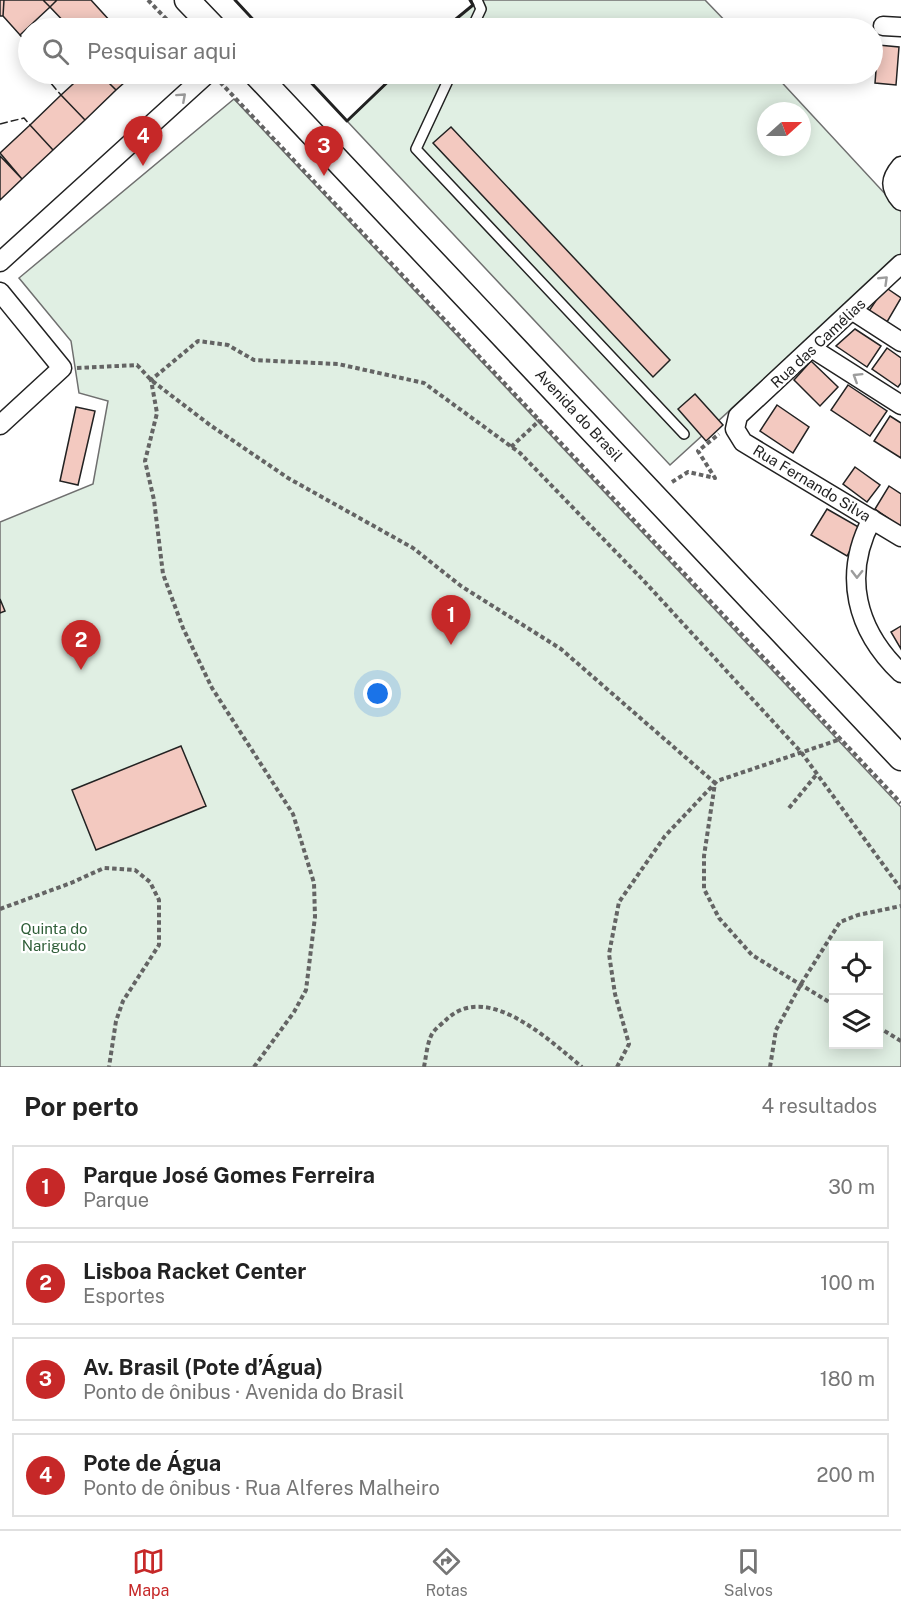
<!DOCTYPE html>
<html lang="pt">
<meta charset="utf-8">
<style>
body{margin:0;font-family:"Public Sans",sans-serif;background:#f2f2f2;color:#222}
.controls{position:absolute;right:18px;bottom:18px;display:grid;overflow:hidden;border-radius:0px;box-shadow:0 3px 15px #0003}
.controls button{width:54px;height:54px;display:grid;place-items:center;padding:0;border:0;border-bottom:2px solid #e0e0e0;background:#fff;color:#222;font:30px sans-serif}
.compass{position:absolute;left:757px;top:102px;width:54px;height:54px;border-radius:50%;background:#fff;box-shadow:0 3px 15px #0003;rotate:69deg}
.you{position:absolute;left:378px;top:694px;width:21px;height:21px;margin:-15px;border:4px solid #fff;border-radius:50%;background:#1a73e8;box-shadow:0 0 0 9px #1a73e833}
.badge{display:grid;place-items:center;width:39px;height:39px;border-radius:50%;background:#c62828;color:#fff;font-size:20px;font-weight:700}
.pin{position:absolute;translate:-50% -50px;filter:drop-shadow(0 2px 3px #0008)}
.pin::after{content:'';position:absolute;top:32px;width:21px;height:18px;background:inherit;clip-path:polygon(0 0,100% 0,50% 100%)}
.list{margin:0;padding:0;list-style:none}
h2{display:flex;justify-content:space-between;align-items:center;height:78px;margin:0;padding:0 24px;font-size:26px}
h2 small{font-size:20px;font-weight:400;color:#767676}
.list li{display:grid;grid-template-columns:39px 1fr auto;gap:18px;align-items:center;box-sizing:border-box;height:84px;margin:0 12px 12px;padding:0 12px;border:2px solid #e0e0e0;border-radius:0px}
.list b{display:block;font-size:22px;white-space:nowrap}
.list p{margin:0;font-size:20px;white-space:nowrap;color:#767676}
.list em{font-size:20px;font-style:normal;color:#767676}
.icon{flex:none;width:33px;height:33px;fill:none;stroke:currentColor;stroke-width:2;stroke-linecap:round;stroke-linejoin:round}
.map{position:relative;flex:none;width:901px;height:1067px;overflow:hidden}
.search{position:absolute;background:#fff;box-shadow:0 3px 15px #0003;left:18px;right:18px;top:18px;height:66px;display:flex;align-items:center;gap:15px;box-sizing:border-box;padding:0 21px;border-radius:33px;color:#767676;font-size:22px}
.sheet{height:462px;background:#fff}
nav{display:flex;justify-content:space-around;align-items:center;box-sizing:border-box;height:84px;border-top:2px solid #e0e0e0;background:#fff;font-size:16px;color:#767676}
nav a{display:grid;justify-items:center;gap:3px}
nav .on{color:#c62828}
.map>svg:first-child{display:block}
</style>
<div class="map">
<svg width="901" height="1067" viewBox="0 0 901 1067">
<rect width="100%" height="100%" fill="#fff"/>
<path fill="#e0efe3" stroke="#6f6f6f" stroke-width="1.5" fill-rule="evenodd" d="M470 0H705L732 28H444L473 5Z
M396 74H774L901 211V254L670 465 347 121ZM766 111H802V147H766Z
M234 99 901 807V1067H0V522L93 484 108 401 79 393 71 341 19 278ZM834 945H878V1044H834Z"/>
<path fill="#f3c9c0" stroke="#222" stroke-width="1.5" d="M0 0H4L3 16H0Z
M4 0H43L50 7 20 35 3 16Z
M43 0H57L50 7Z
M57 0H91L111 22 105 28H70L50 7Z
M111 22 117 28H105Z
M878 45 899 47 896 85 875 83Z
M84 74H100L116 90 85 120 61 95Z
M100 74H134L116 90Z
M61 95 85 120 53 150 30 125Z
M30 125 53 150 22 179 0 153Z
M451 127 670 360 653 377 433 143Z
M0 156 22 179 0 200Z
M885 287 901 298 887 322 869 311Z
M855 329 881 346 867 367 836 346Z
M887 348 901 358V383L898 387 872 369Z
M811 361 838 387 820 406 794 380Z
M848 385 887 411 870 436 831 410Z
M695 394 723 425 706 441 678 409Z
M777 405 809 427 793 453 760 431Z
M76 407 95 411 78 485 60 481Z
M890 416 901 423V458L874 441Z
M855 467 880 485 867 502 843 484Z
M889 486 901 494V527L875 509Z
M827 509 862 529 847 556 811 535Z
M0 599 5 611 0 613Z
M901 626V649L891 632Z
M181 746 206 806 96 850 72 790Z"/>
<g fill="none" stroke-linecap="round" stroke-linejoin="round">
<defs>
<path id="lane" d="M472 28 481 9 477 0
M451 74 416 149 684 434"/>
<path id="street" d="M883 26 901 27
M901 166C890 179 889 187 901 201
M0 262 207 74
M901 264 738 416 735 429 743 442 901 537
M0 292 62 368 0 425
M853 311 901 342
M813 349 901 405
M872 519C842 575 856 630 901 673"/>
<path id="secondary" d="M187 0 214 28
M256 74 901 758"/>
</defs>
<use href="#lane" stroke="#222" stroke-width="12"/>
<use href="#street" stroke="#222" stroke-width="21"/>
<use href="#secondary" stroke="#222" stroke-width="27"/>
<path stroke="#646464" stroke-width="4" stroke-dasharray="4.5 3" stroke-linecap="butt" d="M148 0 175 28
M220 82 901 803
M77 368 137 365 151 380 210 425 288 478 413 548 461 586 561 649 715 783 704 856V889L719 918 752 955 834 1005
M511 447 540 420
M672 482 688 472 715 478 698 451 719 434
M789 808 817 774
M0 909 71 883 104 868 135 870 150 882 159 900V945L123 1001 116 1021 109 1067
M878 1027 901 1041
M254 1067 294 1012 306 990 315 917 314 883 293 814 212 688 183 628 163 574 154 500 145 461 157 413 151 380 198 341 228 345 254 360 338 364 424 383 520 453 643 580 801 752 901 889
M424 1067C426 1057 427 1045 431 1036 434 1029 442 1024 447 1019 488 981 550 1041 582 1067
M617 1067 629 1044 615 994 609 954 619 902 665 836 717 781 841 739
M770 1067 776 1030 801 984 840 922 858 915 901 906"/>
<use href="#lane" stroke="#fff" stroke-width="9"/>
<use href="#street" stroke="#fff" stroke-width="18"/>
<use href="#secondary" stroke="#fff" stroke-width="24"/>
<path stroke="#222" stroke-width="1.5" stroke-dasharray="8 3" stroke-linecap="butt" d="M20 35 28 44
M46 74 49 81 61 95
M0 124 24 118 30 125"/>
<path stroke="#222" stroke-width="3" d="M235 0 261 28
M445 28 473 5 470 0
M303 74 347 121 396 74"/>
</g>
<defs><path id="oneway-chevron" d="M-2-3.5L2.5 0L-2 3.5" fill="none" stroke-width="1.6" stroke-linecap="round" stroke-linejoin="round" transform="scale(1.5)"/></defs>
<g stroke="#9c9c9c">
<use href="#oneway-chevron" transform="translate(182 97) rotate(-42)"/>
<use href="#oneway-chevron" transform="translate(884 280) rotate(-44)"/>
<use href="#oneway-chevron" transform="translate(857 377) rotate(-148)"/>
<use href="#oneway-chevron" transform="translate(857 574) rotate(91)"/>
</g>
<g text-anchor="middle" dominant-baseline="central" stroke-width="4.5" stroke-linejoin="round" paint-order="stroke">
<g font-size="15" fill="#222" stroke="#fff">
<text transform="translate(818 343) rotate(-43)">Rua das Camélias</text>
<text transform="translate(579 415) rotate(47)">Avenida do Brasil</text>
<text transform="translate(812 483) rotate(31)">Rua Fernando Silva</text>
</g>
<g font-size="15" fill="#2f5e38" stroke="#fff">
<text x="54" y="928">Quinta do<tspan x="54" dy="17">Narigudo</tspan></text>
</g>
</g>
</svg>
<div class="controls">
<button><svg class="icon" aria-label="locate" viewBox="0 0 24 24"><circle cx="12" cy="12" r="6"/><path d="M12 2v4M12 18v4M2 12h4M18 12h4"/></svg></button>
<button><svg class="icon" aria-label="layers" viewBox="0 0 24 24"><path d="M12 4l9 5-9 5-9-5zM3 14l9 5 9-5"/></svg></button>
</div>
<svg class="compass" viewBox="-18 -18 36 36"><path d="M0-13l5 13h-10z" fill="#e53935"/><path d="M0 13l5-13h-10z" fill="#767676"/></svg>
<div class="you"></div>
<div class="pin badge" style="left:451px;top:645px">1</div>
<div class="pin badge" style="left:81px;top:670px">2</div>
<div class="pin badge" style="left:324px;top:176px">3</div>
<div class="pin badge" style="left:143px;top:166px">4</div>
<div class="search"><svg class="icon" aria-label="search" viewBox="0 0 24 24"><circle cx="10" cy="10" r="6"/><path d="M15 15l6 6"/></svg>Pesquisar aqui</div>
</div>
<section class="sheet">
<h2>Por perto<small>4 resultados</small></h2>
<ul class="list">
<li><span class="badge">1</span><div><b>Parque José Gomes Ferreira</b><p>Parque</p></div><em>30 m</em></li>
<li><span class="badge">2</span><div><b>Lisboa Racket Center</b><p>Esportes</p></div><em>100 m</em></li>
<li><span class="badge">3</span><div><b>Av. Brasil (Pote d’Água)</b><p>Ponto de ônibus · Avenida do Brasil</p></div><em>180 m</em></li>
<li><span class="badge">4</span><div><b>Pote de Água</b><p>Ponto de ônibus · Rua Alferes Malheiro</p></div><em>200 m</em></li>
</ul>
</section>
<nav>
<a class="on"><svg class="icon" aria-label="map" viewBox="0 0 24 24"><path d="M3 6l6-2 6 2 6-2v14l-6 2-6-2-6 2zM9 4v14M15 6v14"/></svg>Mapa</a>
<a><svg class="icon" aria-label="directions" viewBox="0 0 24 24"><path d="M12 3l9 9-9 9-9-9zM9 14v-3h6M13 9l2 2-2 2"/></svg>Rotas</a>
<a><svg class="icon" aria-label="saved" viewBox="0 0 24 24"><path d="M7 4h10v16l-5-4-5 4z"/></svg>Salvos</a>
</nav>
